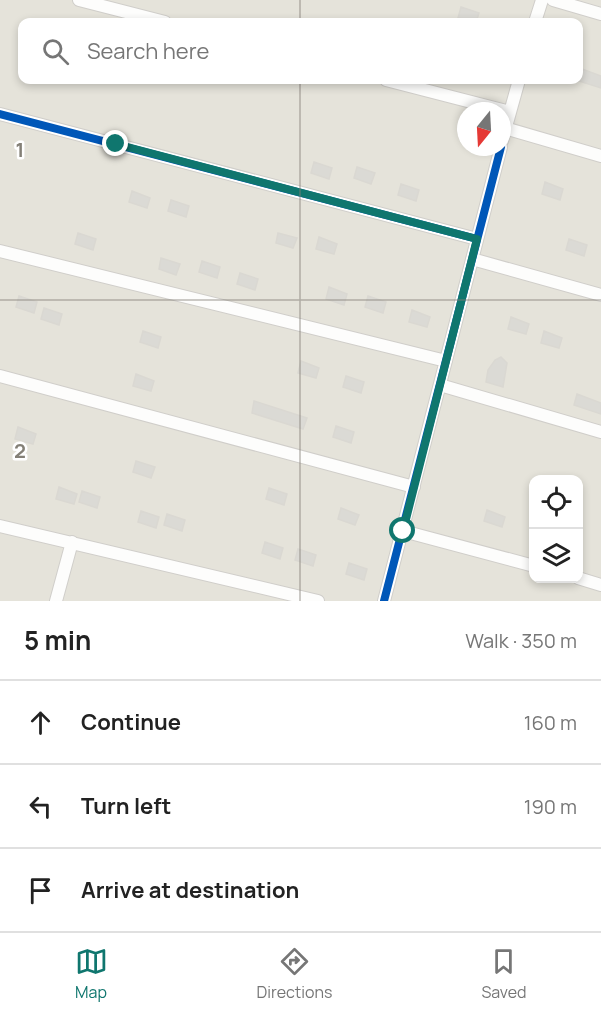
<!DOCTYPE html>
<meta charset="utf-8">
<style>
body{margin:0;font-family:Manrope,sans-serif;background:#f2f2f2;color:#222}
.controls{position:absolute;right:18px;bottom:18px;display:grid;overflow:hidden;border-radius:12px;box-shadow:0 3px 9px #0003}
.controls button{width:54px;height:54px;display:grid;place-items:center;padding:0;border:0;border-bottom:2px solid #e0e0e0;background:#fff;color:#222;font:30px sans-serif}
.compass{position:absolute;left:457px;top:102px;width:54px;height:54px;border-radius:50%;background:#fff;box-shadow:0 3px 9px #0003;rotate:198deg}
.stop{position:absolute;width:18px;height:18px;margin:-14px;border:4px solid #0f766e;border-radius:50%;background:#fff}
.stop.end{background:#0f766e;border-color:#fff;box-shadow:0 2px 6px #0008}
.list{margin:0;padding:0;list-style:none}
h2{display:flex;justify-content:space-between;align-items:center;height:78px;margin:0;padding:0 24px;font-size:26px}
h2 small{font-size:20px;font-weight:400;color:#767676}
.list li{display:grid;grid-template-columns:39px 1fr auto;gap:18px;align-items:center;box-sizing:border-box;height:84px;padding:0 24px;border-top:2px solid #e0e0e0}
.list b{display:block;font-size:22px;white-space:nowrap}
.list em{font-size:20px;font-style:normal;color:#767676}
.icon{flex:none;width:33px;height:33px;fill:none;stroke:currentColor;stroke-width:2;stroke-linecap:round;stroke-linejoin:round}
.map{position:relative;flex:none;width:601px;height:601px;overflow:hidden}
.search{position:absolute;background:#fff;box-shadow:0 3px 9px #0003;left:18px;right:18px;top:18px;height:66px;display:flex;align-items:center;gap:15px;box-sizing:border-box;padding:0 21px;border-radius:12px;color:#767676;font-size:22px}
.sheet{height:330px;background:#fff}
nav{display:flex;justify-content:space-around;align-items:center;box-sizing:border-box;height:84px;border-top:2px solid #e0e0e0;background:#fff;font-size:16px;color:#767676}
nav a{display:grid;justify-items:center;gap:3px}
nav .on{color:#0f766e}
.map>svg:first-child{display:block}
</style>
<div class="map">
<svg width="601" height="601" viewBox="0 0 601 601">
<rect width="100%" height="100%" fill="#f2f1ec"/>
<path fill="#e5e3da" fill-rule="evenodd" d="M0 0H601V601H0ZM22 22H578V80H22ZM466 111H502V147H466ZM534 479H578V578H534Z"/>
<path fill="#dbdad5" stroke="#dad8d2" stroke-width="1.5" d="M461 7 479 13 476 22 458 18Z
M582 69 601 76V88L579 81Z
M314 162 332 168 329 179 311 173Z
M357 167 375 173 371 184 354 178Z
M545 182 563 189 560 200 542 194Z
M401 184 419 190 416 201 398 195Z
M132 191 150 198 147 208 129 202Z
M171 200 189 206 186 217 168 211Z
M78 233 96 239 93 250 75 244Z
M278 233 297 238 293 248 276 243Z
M319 237 337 244 334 254 316 249Z
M569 239 587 245 584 256 566 250Z
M161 258 180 264 176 275 159 269Z
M202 261 220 267 217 278 199 272Z
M240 273 258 279 255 290 237 284Z
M329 287 347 294 344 305 326 299Z
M19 296 37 302 34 313 16 307Z
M368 296 386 302 383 313 365 307Z
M44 308 62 314 59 325 41 319Z
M412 310 430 317 427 327 409 322Z
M511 317 529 324 526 334 508 329Z
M143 331 161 337 158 348 140 342Z
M544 331 562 338 559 348 541 343Z
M501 357 507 363 503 387 486 382 488 370 495 360Z
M301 361 319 368 316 378 298 373Z
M136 374 154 381 151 391 133 386Z
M346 376 364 382 361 393 343 387Z
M577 394 601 403V414L574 405Z
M254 401 307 418 303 429 252 413Z
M336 426 354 432 351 443 333 437Z
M18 427 36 434 33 444 15 439Z
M136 461 155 467 151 478 133 472Z
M59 487 77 494 74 504 56 499Z
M269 488 287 494 284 505 266 499Z
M82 491 100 497 97 508 79 502Z
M341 508 359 515 355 525 338 519Z
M487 510 505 517 502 527 484 521Z
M141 511 159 517 156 528 138 522Z
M167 514 185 520 182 531 164 525Z
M265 542 283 548 280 559 262 553Z
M298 549 316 555 313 566 295 560Z
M349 563 367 569 364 580 346 574Z"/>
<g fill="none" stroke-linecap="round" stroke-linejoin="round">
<defs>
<path id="minor" d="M79 0 165 22
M553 0 601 14
M535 22 542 0
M386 80 510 112
M0 114 477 239
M505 128 601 156
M502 141 519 80
M0 251 446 361
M472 259 601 295
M0 376 414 487
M440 385 601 432
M0 526 318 601
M403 531 534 566
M578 578 601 585
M56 601 72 542
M384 601 501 147"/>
</defs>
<use href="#minor" stroke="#d0ceca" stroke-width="14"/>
<use href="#minor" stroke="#fdfdfc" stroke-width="12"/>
<defs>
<path id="cycleway" d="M0 114 477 239
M384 601 501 147"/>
</defs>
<use href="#cycleway" stroke="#fff" stroke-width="11"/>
<use href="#cycleway" stroke="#0057b8" stroke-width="8"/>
</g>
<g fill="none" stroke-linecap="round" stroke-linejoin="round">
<path stroke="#0f766e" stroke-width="8" d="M116 144 477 239 403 531"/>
</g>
<path fill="none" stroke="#848077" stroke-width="1.5" stroke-opacity="0.55" d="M300 0V22M300 80V601M0 300H601"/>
<g font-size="20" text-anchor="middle" font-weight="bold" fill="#848077" stroke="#fff" stroke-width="5" stroke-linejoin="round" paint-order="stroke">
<text x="20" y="157">1</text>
<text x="20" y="458">2</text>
</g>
</svg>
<div class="controls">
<button><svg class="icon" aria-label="locate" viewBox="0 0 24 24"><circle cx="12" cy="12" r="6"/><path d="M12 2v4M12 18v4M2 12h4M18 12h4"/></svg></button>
<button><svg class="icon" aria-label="layers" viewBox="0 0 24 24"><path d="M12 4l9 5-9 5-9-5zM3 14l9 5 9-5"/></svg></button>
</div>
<svg class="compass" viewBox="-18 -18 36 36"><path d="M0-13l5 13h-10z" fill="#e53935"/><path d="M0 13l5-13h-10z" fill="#767676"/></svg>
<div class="stop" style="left:403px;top:531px"></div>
<div class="stop end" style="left:116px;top:144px"></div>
<div class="search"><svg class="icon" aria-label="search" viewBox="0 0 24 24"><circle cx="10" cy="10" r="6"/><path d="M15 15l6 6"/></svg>Search here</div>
</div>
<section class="sheet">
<h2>5 min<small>Walk · 350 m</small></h2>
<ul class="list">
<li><svg class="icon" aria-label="ahead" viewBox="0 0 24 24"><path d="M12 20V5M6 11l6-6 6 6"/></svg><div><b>Continue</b></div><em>160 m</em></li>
<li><svg class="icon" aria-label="left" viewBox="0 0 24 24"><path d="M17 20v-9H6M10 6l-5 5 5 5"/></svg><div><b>Turn left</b></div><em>190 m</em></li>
<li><svg class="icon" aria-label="arrive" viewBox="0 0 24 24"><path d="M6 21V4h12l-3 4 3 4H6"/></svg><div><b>Arrive at destination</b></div></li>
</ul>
</section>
<nav>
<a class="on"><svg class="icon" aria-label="map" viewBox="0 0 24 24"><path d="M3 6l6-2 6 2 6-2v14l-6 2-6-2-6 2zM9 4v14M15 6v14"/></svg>Map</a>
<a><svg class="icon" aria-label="directions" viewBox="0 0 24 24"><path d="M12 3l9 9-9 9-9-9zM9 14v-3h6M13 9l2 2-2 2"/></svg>Directions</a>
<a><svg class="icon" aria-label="saved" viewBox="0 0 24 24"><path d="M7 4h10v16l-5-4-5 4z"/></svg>Saved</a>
</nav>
